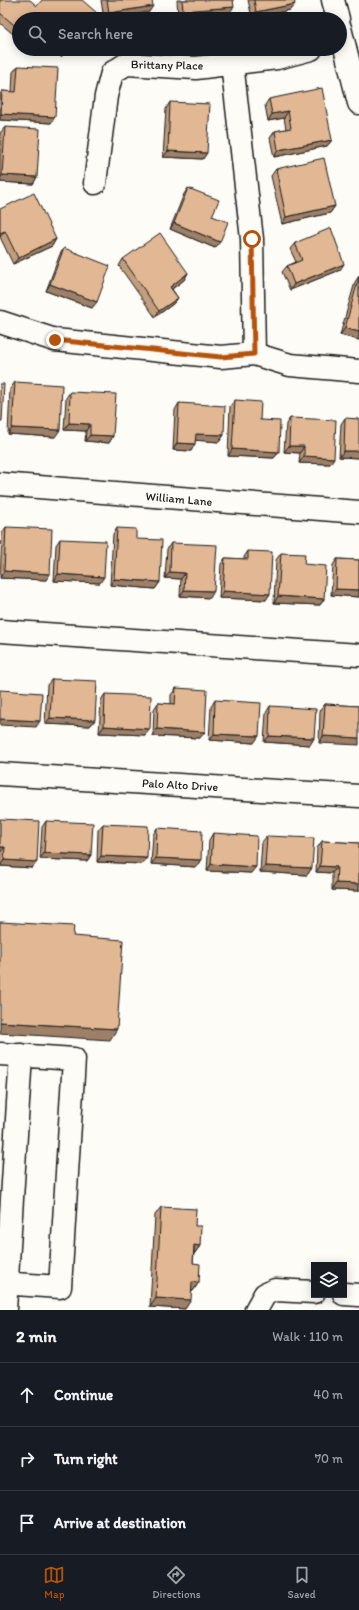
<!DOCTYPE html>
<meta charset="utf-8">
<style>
body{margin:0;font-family:Itim,sans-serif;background:#20242c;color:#f1f3f6}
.controls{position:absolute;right:12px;bottom:12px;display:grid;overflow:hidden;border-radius:0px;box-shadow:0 2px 10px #0003}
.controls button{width:36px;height:36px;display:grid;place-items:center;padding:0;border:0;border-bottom:1px solid #363941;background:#171b24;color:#f1f3f6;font:20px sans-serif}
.stop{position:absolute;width:12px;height:12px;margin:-9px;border:3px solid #b45309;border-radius:50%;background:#fff}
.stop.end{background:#b45309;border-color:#fff;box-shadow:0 1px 4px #0008}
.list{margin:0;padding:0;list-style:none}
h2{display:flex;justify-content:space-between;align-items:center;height:52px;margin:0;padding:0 16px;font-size:17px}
h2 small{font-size:13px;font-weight:400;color:#9ea1a6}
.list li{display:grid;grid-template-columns:26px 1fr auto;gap:12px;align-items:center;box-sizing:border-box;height:64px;padding:0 16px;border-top:1px solid #363941}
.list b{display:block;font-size:15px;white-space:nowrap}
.list em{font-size:13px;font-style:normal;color:#9ea1a6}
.icon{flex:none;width:22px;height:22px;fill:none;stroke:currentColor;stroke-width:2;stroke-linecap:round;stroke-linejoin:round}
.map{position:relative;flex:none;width:359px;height:1310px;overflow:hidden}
.search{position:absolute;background:#171b24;box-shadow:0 2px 10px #0003;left:12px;right:12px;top:12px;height:44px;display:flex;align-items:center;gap:10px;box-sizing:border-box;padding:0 14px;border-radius:22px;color:#9ea1a6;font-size:15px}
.sheet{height:244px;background:#171b24}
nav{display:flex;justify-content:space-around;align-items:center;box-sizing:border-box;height:56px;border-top:1px solid #363941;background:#171b24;font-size:11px;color:#9ea1a6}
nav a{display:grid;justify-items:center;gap:2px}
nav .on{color:#b45309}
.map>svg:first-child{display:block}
</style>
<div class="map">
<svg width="359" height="1310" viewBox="0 0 359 1310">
<rect width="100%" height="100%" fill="#fdfcf7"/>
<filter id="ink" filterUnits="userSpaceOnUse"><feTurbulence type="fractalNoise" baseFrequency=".025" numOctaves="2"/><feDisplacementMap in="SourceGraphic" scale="8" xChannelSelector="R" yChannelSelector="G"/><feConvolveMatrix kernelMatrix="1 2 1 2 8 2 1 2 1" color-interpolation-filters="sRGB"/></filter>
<g filter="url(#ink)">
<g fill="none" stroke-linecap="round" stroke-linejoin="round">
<defs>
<path id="minor" d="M333 0 338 19
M340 28 359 103
M232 63 252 239 254 354 290 365 359 371
M95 183 106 96 112 73 126 64 196 68 277 58 311 49
M0 322 55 340 221 357 254 354
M0 484 359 512
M0 631 359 655
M0 774 359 796
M0 1054 74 1059 60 1287 0 1283
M344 1294 359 1295
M5 1310 21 1055
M256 1310 265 1294 275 1290 314 1292"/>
</defs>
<use href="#minor" stroke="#1c1c1c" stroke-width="25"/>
<use href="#minor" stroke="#fdfcf7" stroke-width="22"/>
</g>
<path fill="#c29d7e" stroke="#1c1c1c" d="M0 0 37 6 82 0 19 19V39L0 23Z
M101 0H152L149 12 109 19H104Z
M177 0H233L229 13 178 17Z
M248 0H294L290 10 252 18Z
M52 49H68L61 57Z
M18 66 51 123 0 120V94L2 91 12 92 13 72Z
M269 99 332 140 327 146 274 157 270 138 275 131 286 129 284 118 268 121 265 105Z
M170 102 203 159 163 157 166 109Z
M5 127 37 177 33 184 0 182V133Z
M276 169 335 206 330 213 282 224 271 176Z
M188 188 212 216 215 248 170 229 184 194Z
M0 209 56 239 52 246 13 264 0 237Z
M295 243 340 270 290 290 282 272 287 266 296 262 290 249Z
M64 248 92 308 46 291 60 254Z
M123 259 188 273 184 280 172 289 178 298 173 304 155 317 119 266Z
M359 276V340L340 335 355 282Z
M15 382 55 437 8 434 10 389Z
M70 392 113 436 109 443 85 441 86 431 64 430 66 398Z
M235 400 260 420 279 452 274 458 228 456 230 406Z
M179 403 224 435 219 442 196 440 191 451 173 450 175 410Z
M290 418 330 464 299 463 300 453 284 452 286 424Z
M345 418 359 458 339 457 341 424Z
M6 527 46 580 0 578 2 533Z
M117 528 136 539 160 582 155 589 110 585 113 534Z
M60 539 100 583 54 581 56 545Z
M171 543 210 598 180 596 181 579 165 578 167 549Z
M248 551 266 600 219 598 221 564 225 558 244 559V557Z
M281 553 304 564 324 599 320 605 274 603 276 560Z
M337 559 359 560V597L331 595 333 565Z
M52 679 95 720 90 726 45 724 47 685Z
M176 688 200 738 153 736 154 709 158 703 171 704V695Z
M105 694 150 729 145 735 99 733 101 700Z
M215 700 254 743 209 740 211 707Z
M325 704 359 706 319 743 320 711Z
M270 706 314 738 310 745 264 742 266 713Z
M0 819 32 868 0 866Z
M46 821 91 855 87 861 40 859 42 827Z
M103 824 142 864 97 862 98 830Z
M157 828 201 860 196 867 151 864 153 835Z
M213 833 251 873 207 871 209 840Z
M267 836 312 868 307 875 260 872 262 842Z
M322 841 359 843V891L332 890V873L316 872 317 848Z
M161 1207 195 1226 200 1246 194 1254 193 1263 199 1282 193 1291H192L185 1309 150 1307 155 1215Z"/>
<path fill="#9e8067" stroke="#1c1c1c" d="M295 4 290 10 252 18 256 12Z
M153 6 149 12 109 19H105L109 13Z
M234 7 229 13 178 17 183 11Z
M288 111 284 118 268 121 272 114Z
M1 114 55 117 51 123 0 120V115Z
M332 140 327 146 274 157 278 150Z
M168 151 207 153 203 159 163 157Z
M2 175 37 177 33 184 0 182V179Z
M335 206 330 213 282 224 286 217Z
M174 223 220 242 215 248 170 229Z
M5 231 0 237V233Z
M56 239 52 246 13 264 18 258Z
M344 264 340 270 290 290 294 284Z
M188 273 184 280 166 293 170 287Z
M50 284 97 302 92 308 46 291Z
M178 298 173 304 155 317 159 311Z
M345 328 359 332V340L340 335Z
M69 423 90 424 86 431 64 430Z
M12 428 60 430 55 437 8 434Z
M196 434 224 435 219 442 192 440Z
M90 435 113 436 109 443 85 441Z
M177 443 195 444 191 451 173 450Z
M289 446H304L300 453 284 452Z
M232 449 279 452 274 458 228 456Z
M344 451H359V458L339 457Z
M304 456 334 458 330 464 299 463Z
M4 571 50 574 46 580 0 578Z
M170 572 185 573 181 579 165 578Z
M58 574 104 577 100 583 54 581Z
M114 579 160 582 155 589 110 585Z
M336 589 359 590V597L331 595Z
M184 590 214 591 210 598 180 596Z
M223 591 270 594 266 600 219 598Z
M278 596 324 599 320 605 274 603Z
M50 718 95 720 90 726 45 724Z
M0 719 40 721 36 727 0 725Z
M104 726 150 729 145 735 99 733Z
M157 729 205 732 200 738 153 736Z
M214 734 259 736 254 743 209 740Z
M269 736 314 738 310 745 264 742Z
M323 736 359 738V745L319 743Z
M0 847H5L0 853Z
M44 853 91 855 87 861 40 859Z
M101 856 147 858 142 864 97 862Z
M156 858 201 860 196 867 151 864Z
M4 860 37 862 32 868 0 866Z
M211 864 256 867 251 873 207 871Z
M265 866 312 868 307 875 260 872Z
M320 866 337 867 332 873 316 872Z
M336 883 359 884V891L332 890Z
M0 1022 117 1029 110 1040 0 1033Z
M194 1245 200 1246 194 1254Z
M192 1282H199L193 1291H186Z
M156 1298 191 1300 185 1309 150 1307Z"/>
<path fill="#e2b793" stroke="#1c1c1c" d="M0 0H30L37 6 42 0H82L97 13 92 19H19V29L0 13Z
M107 0H152L153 6 109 13Z
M182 0H233L234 7 183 11Z
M254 0H294L295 4 256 12Z
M18 66 58 68 55 117 1 114 2 91 16 92Z
M322 88 332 140 278 150 275 131 291 128 288 111 272 114 269 99Z
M170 102 210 104 207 153 168 151Z
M5 127 40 129 37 177 2 175Z
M324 158 335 206 286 217 276 169Z
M188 188 219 200 212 216 228 222 220 242 174 223Z
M34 193 56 239 18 258 5 231 0 233V209Z
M331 228 344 264 294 284 287 266 302 260 295 243Z
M160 233 188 273 170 287 178 298 159 311 123 259Z
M64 248 110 266 97 302 50 284Z
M359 277V332L345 328Z
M15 382 62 385 60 430 12 428Z
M0 384H4L2 421H0Z
M70 392 116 394 113 436 90 435V424L69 423Z
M235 400 261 402 260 420 280 421 279 452 232 449Z
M179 403 225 406 224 435 196 434 195 444 177 443Z
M290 418 336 420 334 458 304 456V446H289Z
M345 418 359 419V451H344Z
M6 527 52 529 50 574 4 571Z
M117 528 136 529V539L162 540 160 582 114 579Z
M60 539 106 541 104 577 58 574Z
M171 543 217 545 214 591 184 590 185 573 170 572Z
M248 551 272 552 270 594 223 591 225 558 248 559Z
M281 553 305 554 304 564 326 566 324 599 278 596Z
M337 559 359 560V590L336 589Z
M52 679 97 681 95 720 50 718Z
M176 688 207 690 205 732 157 729 158 703 175 704Z
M0 690 42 693 40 721 0 719Z
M105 694 151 696 150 729 104 726Z
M215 700 261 703 259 736 214 734Z
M325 704 359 706V738L323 736Z
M270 706 316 709 314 738 269 736Z
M0 819 39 821 37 862 4 860 5 847H0Z
M46 821 93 823 91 855 44 853Z
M103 824 148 826 147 858 101 856Z
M157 828 202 831 201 860 156 858Z
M213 833 257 836 256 867 211 864Z
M267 836 314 838 312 868 265 866Z
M322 841 359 843V884L336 883 337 867 320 866Z
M0 922 74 926 73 936 123 940 117 1029 0 1022Z
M161 1207 196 1209 195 1226H201L200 1246 194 1245 193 1263 200 1264 199 1282H192L191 1300 156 1298Z"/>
</g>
<g fill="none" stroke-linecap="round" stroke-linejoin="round" filter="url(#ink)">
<path stroke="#b45309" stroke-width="5" d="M55 340 221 357 254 354 252 239"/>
</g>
<g text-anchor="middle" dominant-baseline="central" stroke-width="4" stroke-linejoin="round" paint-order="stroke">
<g font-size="12" fill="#1c1c1c" stroke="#fdfcf7">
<text transform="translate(167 65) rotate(1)">Brittany Place</text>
<text transform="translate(179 499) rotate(5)">William Lane</text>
<text transform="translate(180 785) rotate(3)">Palo Alto Drive</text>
</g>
</g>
</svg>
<div class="controls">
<button><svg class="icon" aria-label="layers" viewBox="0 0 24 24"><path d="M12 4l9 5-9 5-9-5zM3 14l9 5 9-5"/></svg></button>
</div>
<div class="stop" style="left:252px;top:239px"></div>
<div class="stop end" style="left:55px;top:340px"></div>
<div class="search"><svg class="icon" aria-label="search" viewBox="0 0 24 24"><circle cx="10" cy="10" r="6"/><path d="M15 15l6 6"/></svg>Search here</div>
</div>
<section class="sheet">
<h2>2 min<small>Walk · 110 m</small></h2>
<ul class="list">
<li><svg class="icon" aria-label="ahead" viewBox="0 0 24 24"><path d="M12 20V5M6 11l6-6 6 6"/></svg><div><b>Continue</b></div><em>40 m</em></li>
<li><svg class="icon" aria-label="right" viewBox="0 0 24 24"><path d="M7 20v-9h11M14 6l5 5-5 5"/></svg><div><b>Turn right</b></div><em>70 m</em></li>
<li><svg class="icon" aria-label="arrive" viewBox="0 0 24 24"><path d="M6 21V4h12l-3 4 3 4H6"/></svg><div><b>Arrive at destination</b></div></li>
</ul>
</section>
<nav>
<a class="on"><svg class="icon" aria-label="map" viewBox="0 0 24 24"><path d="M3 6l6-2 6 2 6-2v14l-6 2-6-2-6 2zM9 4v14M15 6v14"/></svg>Map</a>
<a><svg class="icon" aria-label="directions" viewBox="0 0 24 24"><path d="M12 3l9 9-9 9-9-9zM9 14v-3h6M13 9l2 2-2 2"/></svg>Directions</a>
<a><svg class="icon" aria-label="saved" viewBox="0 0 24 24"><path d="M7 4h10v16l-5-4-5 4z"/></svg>Saved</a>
</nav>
